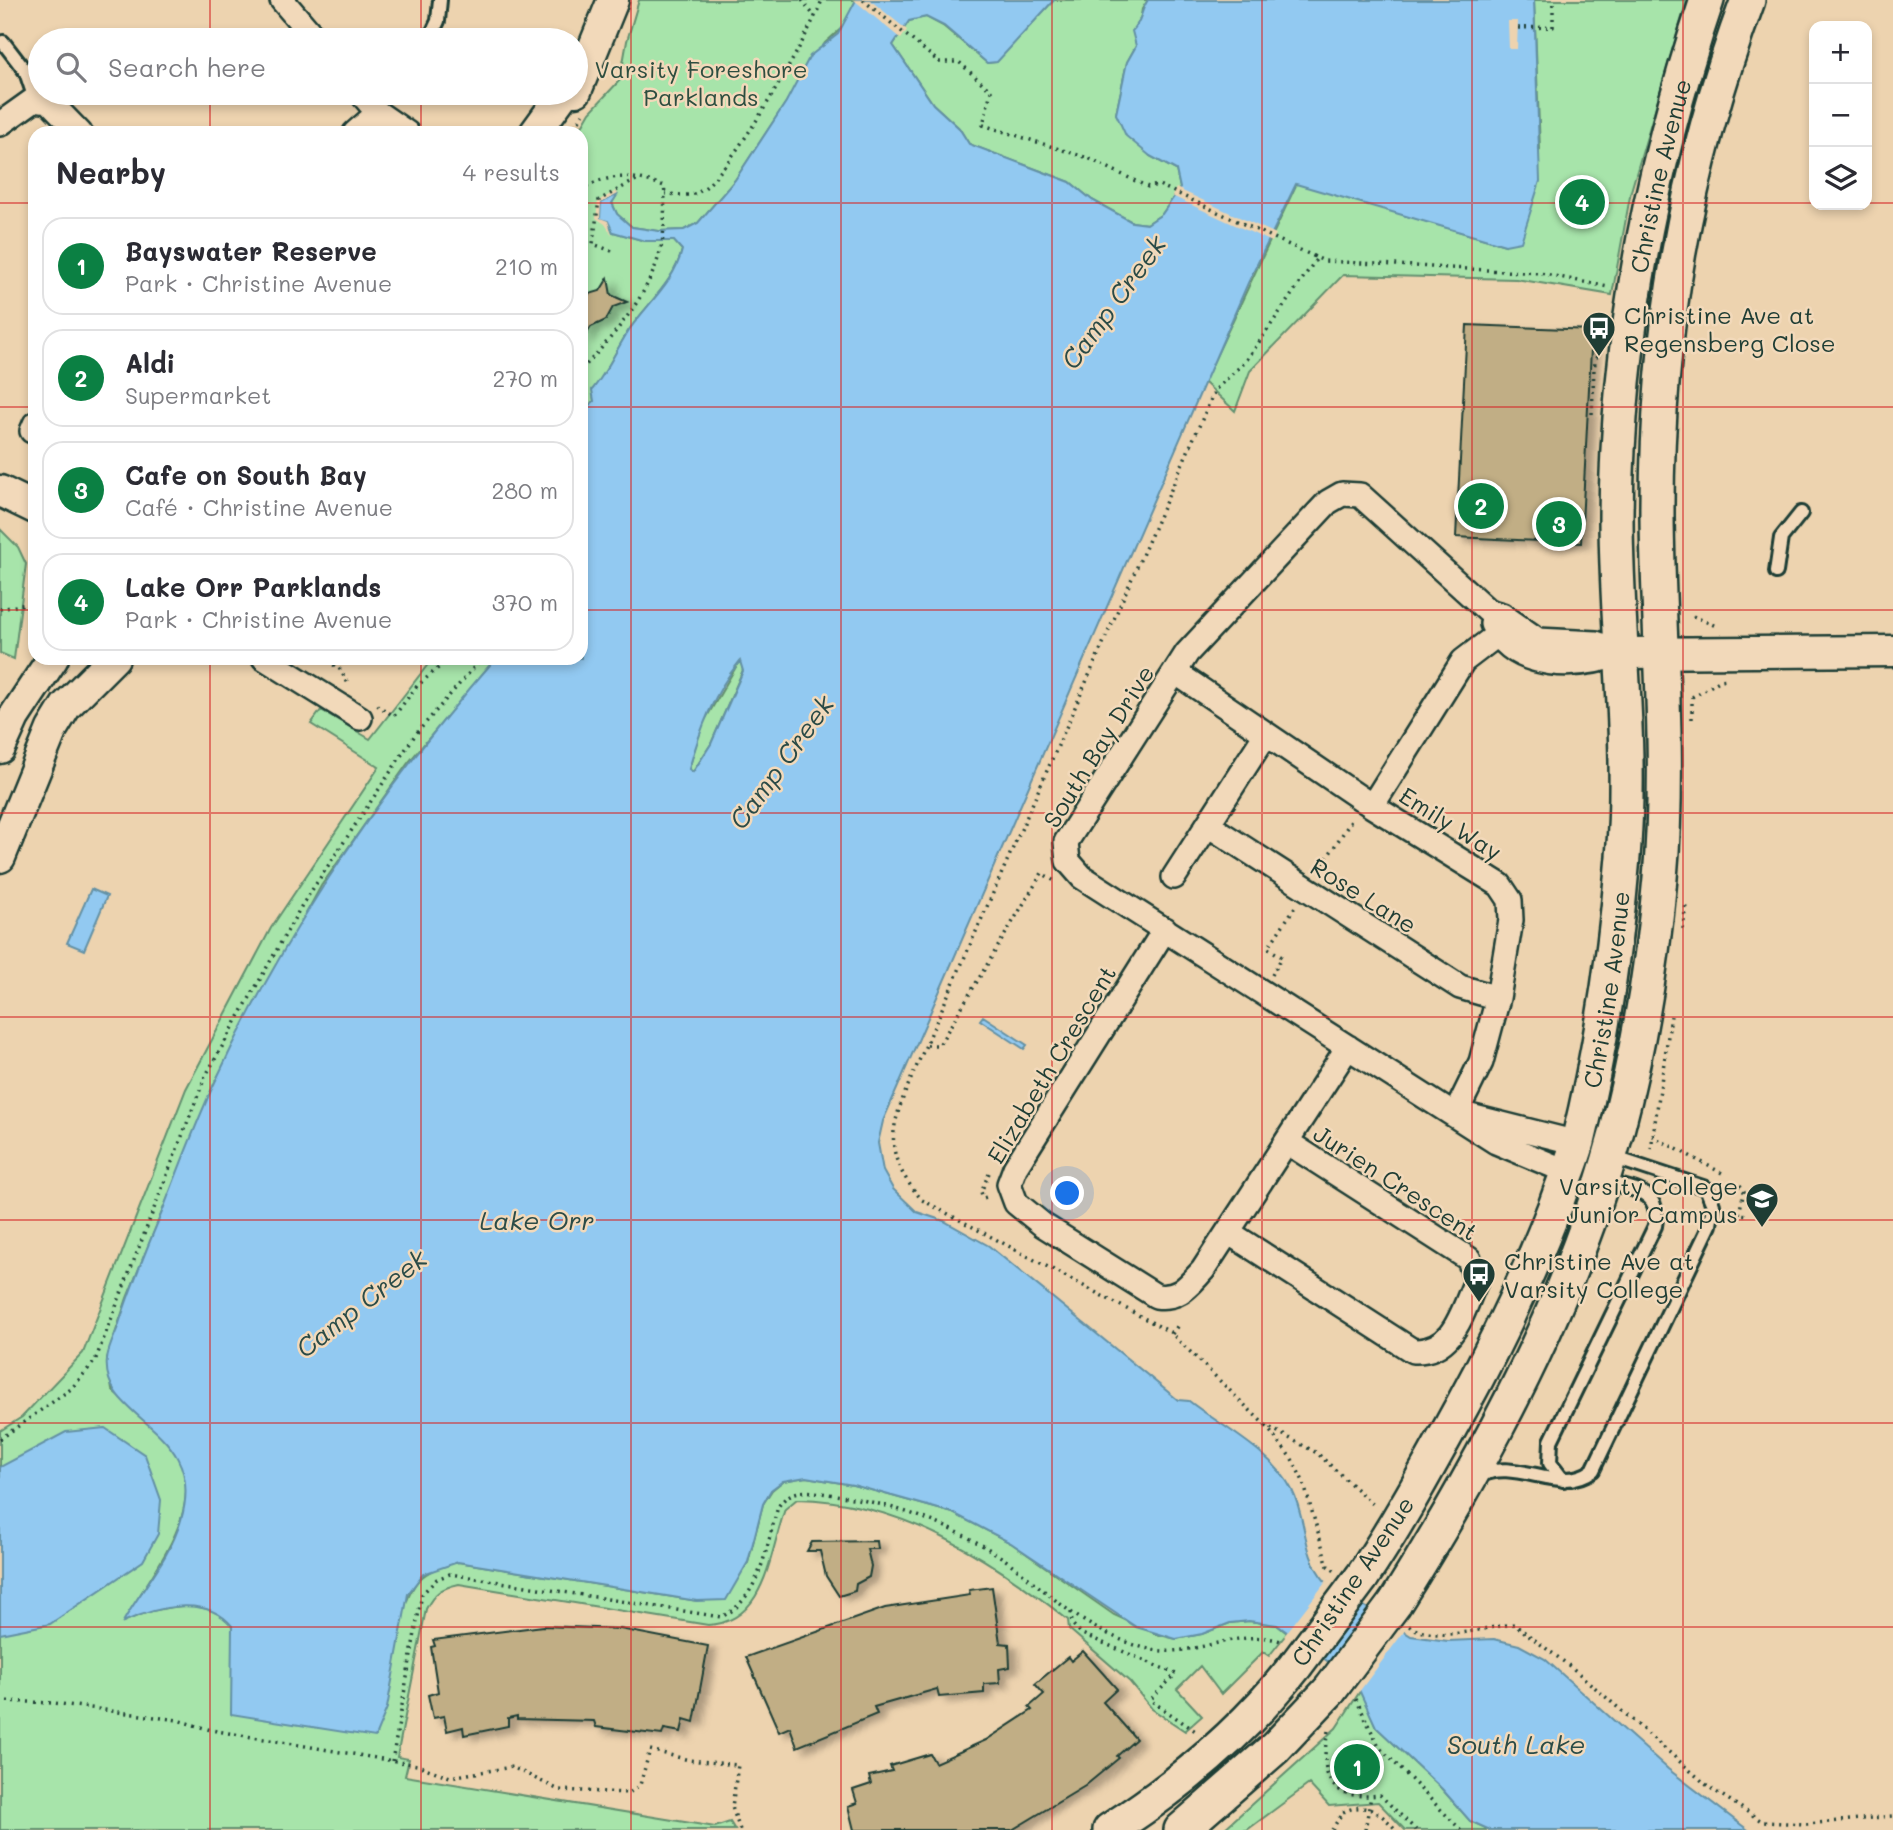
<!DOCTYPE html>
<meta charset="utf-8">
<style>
body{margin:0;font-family:Mali,sans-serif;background:#f7f7f7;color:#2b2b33}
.controls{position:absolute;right:21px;top:21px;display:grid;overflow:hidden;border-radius:14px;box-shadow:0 4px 10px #0003}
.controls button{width:63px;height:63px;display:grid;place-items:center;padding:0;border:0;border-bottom:2px solid #e1e1e2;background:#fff;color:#2b2b33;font:35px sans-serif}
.you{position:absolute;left:1068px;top:1194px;width:24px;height:24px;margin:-18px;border:5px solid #fff;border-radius:50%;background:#1a73e8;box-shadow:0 0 0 10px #1a73e833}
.badge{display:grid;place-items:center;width:46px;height:46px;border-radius:50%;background:#0b8043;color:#fff;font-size:23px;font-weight:700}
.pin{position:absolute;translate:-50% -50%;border:4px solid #fff;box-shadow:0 2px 7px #0006}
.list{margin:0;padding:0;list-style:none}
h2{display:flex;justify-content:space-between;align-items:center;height:91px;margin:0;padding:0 28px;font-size:30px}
h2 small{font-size:23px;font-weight:400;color:#7c7c81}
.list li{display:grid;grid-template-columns:46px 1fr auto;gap:21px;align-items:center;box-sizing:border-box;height:98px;margin:0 14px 14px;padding:0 14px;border:2px solid #e1e1e2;border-radius:21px}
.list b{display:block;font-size:26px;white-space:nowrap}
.list p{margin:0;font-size:23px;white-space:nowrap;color:#7c7c81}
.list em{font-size:23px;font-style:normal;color:#7c7c81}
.icon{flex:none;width:38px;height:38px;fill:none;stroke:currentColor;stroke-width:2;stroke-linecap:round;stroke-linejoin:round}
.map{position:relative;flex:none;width:1893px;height:1830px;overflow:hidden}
.search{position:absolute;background:#fff;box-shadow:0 4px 10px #0003;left:28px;top:28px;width:560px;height:77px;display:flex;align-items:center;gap:18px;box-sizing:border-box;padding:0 24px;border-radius:38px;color:#7c7c81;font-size:26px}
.panel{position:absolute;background:#fff;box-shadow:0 4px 10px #0003;left:28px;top:126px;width:560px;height:539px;border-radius:21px}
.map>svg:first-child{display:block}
</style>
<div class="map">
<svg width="1893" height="1830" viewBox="0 0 1893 1830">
<defs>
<filter id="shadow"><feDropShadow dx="8" dy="4.5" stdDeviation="3.5" flood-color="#0004"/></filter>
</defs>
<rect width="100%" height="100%" fill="#edd3af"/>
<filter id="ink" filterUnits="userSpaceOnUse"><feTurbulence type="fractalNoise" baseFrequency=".0143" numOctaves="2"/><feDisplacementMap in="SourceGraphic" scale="14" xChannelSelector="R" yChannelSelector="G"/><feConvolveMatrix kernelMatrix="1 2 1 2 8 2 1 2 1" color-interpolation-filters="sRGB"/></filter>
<g filter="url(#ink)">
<path fill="#a7e4aa" stroke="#63906f" stroke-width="2" d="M639 0H856L844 26 825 43 735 180 698 223 684 230 659 231 632 227 617 214 612 203 616 196 601 203 613 232 645 241H674L682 250C675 281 647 304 629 330 616 350 607 372 593 390L594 401 581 412V133H578L590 112 620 80 627 41Z
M1054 0H1148L1142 9 1136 46 1127 62 1116 114 1150 156 1176 170 1180 188 1162 214 1147 224 1132 222 1092 200 1070 182 969 144 959 128 933 104 893 45 909 21 926 17 943 26 987 63 996 62Z
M1534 0H1687L1631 191 1612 295 1516 279 1343 275 1250 371 1235 411 1204 382 1297 183 1505 245 1540 149Z
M0 529 18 547 26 564 14 659 0 653Z
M433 658H496L408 763 321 886 215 1082 127 1298 107 1358 112 1390C130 1407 156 1424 171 1445 215 1504 151 1570 125 1621 157 1607 206 1594 232 1626V1714L402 1617C411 1582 421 1570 458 1562L697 1601 748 1563 763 1504 772 1490 783 1481 806 1477 853 1485 953 1513 1011 1543 1114 1615 1156 1634 1176 1639 1202 1634 1230 1623 1249 1621 1277 1625 1287 1633 1269 1656 1263 1652 1221 1694 1200 1666 1177 1689 1202 1716 1185 1731 1152 1709 1130 1682 1069 1629 1068 1620C990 1558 901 1501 797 1499L785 1509C769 1555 766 1622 708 1625L459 1584C441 1588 434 1593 426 1609L397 1757 409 1759 405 1776 715 1827 730 1822 735 1830H0V1431L22 1417 83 1353 186 1089 271 928 379 767 311 724 321 710 370 739Z
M740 660 743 670 711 744 693 772 689 769 701 727Z
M1361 1690 1376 1727 1442 1789 1470 1821 1490 1830H1405L1378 1802 1329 1806 1309 1784 1247 1830H1223L1336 1728Z"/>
<path fill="#92c9f1" stroke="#6491a5" stroke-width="2" fill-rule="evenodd" d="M856 0H1054L997 62 987 63 944 26 926 17 909 21 893 45 933 104 959 128 969 144 1070 182 1092 200 1132 222 1147 224 1162 214 1180 188 1176 170 1150 156 1126 136 1116 114 1127 62 1136 46 1132 31C1142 22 1140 11 1148 0H1534L1540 181 1521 242 1505 245 1296 184 1248 283 883 1121 878 1143 883 1171 893 1189 917 1212 944 1221 989 1246 1178 1400 1189 1401C1222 1427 1272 1451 1292 1490 1307 1519 1302 1555 1325 1581L1411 1636 1448 1641 1494 1639 1519 1645 1545 1659 1668 1769 1748 1830H1490L1470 1821 1442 1789 1376 1727 1355 1681 1277 1625 1249 1621 1230 1623 1202 1634 1176 1639 1136 1627 1011 1543 953 1513 853 1485 806 1477 783 1481 771 1490 763 1504 748 1562 726 1600 697 1601 458 1562 423 1574 408 1594 387 1708 375 1737 231 1714 232 1626C206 1594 156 1607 123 1622 142 1588 170 1558 181 1520 209 1426 100 1422 107 1359 108 1348 114 1337 118 1327 130 1288 146 1250 162 1212 179 1169 195 1124 215 1082 287 927 384 786 496 658H581V412L594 401 592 390C607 372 616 350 629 330 647 304 675 281 682 250L674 241H645L613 232 608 221 600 219 601 203 618 194 612 203 617 214 632 227 659 231 684 230 698 223 735 180 786 102 810 56 838 34ZM740 661 743 671 711 744 693 772 689 769C700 730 714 692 740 661Z
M91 889 107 896 84 950 67 943Z
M983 1016 1027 1045 1024 1049 980 1020Z
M105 1428 145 1455 161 1500 158 1534 143 1561 50 1624 0 1634V1467L66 1432Z"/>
<path fill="#edd3af" d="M854 0H870L907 30 901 39Z
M1508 21H1518L1517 49H1509Z
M1176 188 1276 234 1272 242 1172 196Z
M616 191 618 194 601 203 600 218 608 221 612 235 605 224 596 218 598 201Z
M1328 1579 1363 1603 1320 1660 1284 1636Z
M1372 1609 1406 1629 1359 1692 1352 1684Z"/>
<path fill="#c1ae85" stroke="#1f3d34" stroke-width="2" filter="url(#shadow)" d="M608 278 611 295 627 302 613 307 606 320 591 327 584 338 581 302 586 295 600 291Z
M1467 325 1592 330 1581 543 1456 537Z
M877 1541 878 1549H867L871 1566 869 1577 856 1584 855 1591 839 1596 826 1576 820 1551H807L812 1542Z
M992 1587 1000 1643 1009 1644 1010 1667 999 1669 1000 1683 984 1684V1693L939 1697 937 1689 874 1707 877 1714 797 1747 790 1727 779 1732 746 1657 885 1608 970 1595 969 1590Z
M543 1626 620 1629 708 1646 694 1722 684 1719 681 1732 664 1729 662 1735 596 1727 594 1721 517 1719V1716L508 1718V1726L464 1735 463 1727 447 1731 444 1716 433 1718 428 1695 438 1692 431 1647 435 1646 433 1640Z
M1083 1651 1117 1689 1103 1702 1136 1739 1117 1756 1119 1758 1085 1786 1012 1830H854L848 1806 857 1803 853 1790 871 1784 869 1776 892 1771 890 1766 930 1754 935 1763 986 1740 1032 1710 1029 1707 1044 1694 1035 1684 1068 1657 1071 1661Z"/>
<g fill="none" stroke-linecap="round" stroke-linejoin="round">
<defs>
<path id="service" d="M429 40 438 21 440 0
M3 42 26 72 35 99
M1776 572 1781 538 1801 513
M1480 1476C1515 1456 1559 1496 1593 1470L1710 1225 1713 1205 1706 1188 1612 1157
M1563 1480 1550 1463 1551 1441 1655 1226C1662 1189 1632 1190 1604 1181"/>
<path id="minor" d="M282 0 316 40
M361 93 378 113 407 133
M0 124 35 99 49 101 80 133
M355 133 378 113
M32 431 35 424
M1492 624C1515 672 1579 669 1623 653
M264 658 360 718
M1175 672 1372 806 1500 885 1510 900 1511 920 1498 998 1481 1062 1456 1113
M1372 806 1463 661 1497 635
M1208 825 1460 987 1498 998
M1174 877 1266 734
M1165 929 1015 1168 1009 1184 1016 1203 1043 1225 1156 1296C1180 1299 1188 1286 1203 1270L1348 1047
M1466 1115 1577 1143
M1568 1172 1496 1142 1082 877 1068 861 1066 842 1187 653 1328 502 1342 494 1360 495 1488 611 1502 615 1538 640 1596 643 1623 653
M1228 1232 1413 1351C1454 1353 1462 1312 1476 1281L1469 1259 1287 1142"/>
<path id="tertiary" d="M576 91 613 0
M535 133 564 93
M0 491 35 508
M1623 653 1893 651
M0 748 14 717 53 658
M0 857 52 729 66 706 114 658"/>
<g id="secondary">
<path id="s1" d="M1362 1577C1399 1522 1430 1464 1462 1406 1498 1340 1529 1274 1556 1204 1563 1183 1572 1163 1578 1142 1601 1048 1615 953 1623 857 1633 743 1616 631 1616 518 1617 340 1650 169 1707 0"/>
<path d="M1395 1603C1466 1490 1533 1370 1580 1245 1625 1128 1649 1003 1660 878 1671 757 1658 638 1657 517 1656 337 1685 169 1748 0"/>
<path d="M1110 1830C1180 1785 1245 1730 1296 1665"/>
<path d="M1181 1830 1275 1748 1330 1690"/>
</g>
</defs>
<use href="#service" stroke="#1f3d34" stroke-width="18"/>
<use href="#minor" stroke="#1f3d34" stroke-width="28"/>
<use href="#tertiary" stroke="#1f3d34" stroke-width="35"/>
<use href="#secondary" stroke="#1f3d34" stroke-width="38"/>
<path stroke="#1f3d34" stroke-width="3.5" stroke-dasharray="2 5" stroke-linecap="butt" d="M802 0 815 17
M863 0 939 62H959L991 91 983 125 1088 158 1148 187 1159 185 1324 261 1540 273 1608 287
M1518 28 1553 27V0
M572 133 583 114
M581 191C607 172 635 175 664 186L665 194C664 210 665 227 662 243 653 291 614 336 581 370
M665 194C675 194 688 197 697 193 728 179 809 36 822 0
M612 251 593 244 599 200 638 179
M1313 256 1317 258 1246 361 1215 390 907 1088C887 1137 887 1159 922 1200L1170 1332 1265 1425 1317 1453 1376 1507
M1592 414 1594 368 1599 346
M0 609 31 603
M1693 616 1716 626
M33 644 31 603 35 592
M321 658 339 668 349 685
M1692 697 1721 680 1729 679
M377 705 394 716 417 686 450 658
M1692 719V697
M1319 870 1353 818
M1683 929 1686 905
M1272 975 1282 957 1268 948 1295 907
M927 1045H939L1042 873 1056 882
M1652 1136 1722 1173
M1651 1149 1671 1016
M989 1173 981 1192 983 1198 990 1196
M1740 1185 1744 1191 1739 1214 1747 1215
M1172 1334 1178 1325
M1266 1426 1292 1459 1303 1481 1328 1566 1335 1571
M0 1439 71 1389 95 1361 205 1077 302 905 415 735 482 658
M1071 1612 1072 1624 1082 1634 1176 1674 1150 1700 1197 1732
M1409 1626C1438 1644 1483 1627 1514 1624L1576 1671 1709 1787 1763 1822 1807 1824 1893 1816
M1356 1699 1379 1747 1461 1830
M0 1701 54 1703 177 1720 211 1730 417 1765 450 1777 512 1767 559 1790 629 1793 640 1785 650 1750 689 1760 738 1765 732 1807 740 1830
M1328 1731C1319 1777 1329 1801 1380 1795L1416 1830
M392 1761 422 1594 437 1579 450 1574 721 1617C761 1599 766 1545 778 1507 792 1485 812 1492 835 1495 894 1504 957 1526 1007 1561 1037 1583 1063 1610 1096 1628 1118 1639 1147 1653 1172 1651 1209 1649 1244 1630 1281 1641
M1332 1830 1342 1813C1364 1800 1382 1813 1396 1830
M1365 1830 1371 1796"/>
<use href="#service" stroke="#f2d9ba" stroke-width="12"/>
<use href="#minor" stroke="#f2d9ba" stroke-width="23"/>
<use href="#tertiary" stroke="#f2d9ba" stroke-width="30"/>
<use href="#secondary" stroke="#f2d9ba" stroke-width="33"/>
<defs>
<path id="secondary-bridge" d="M1296 1665 1362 1577
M1330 1690 1395 1603"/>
</defs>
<use href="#secondary-bridge" stroke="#1f3d34" stroke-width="38" stroke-linecap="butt"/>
<use href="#secondary-bridge" stroke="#f2d9ba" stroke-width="33"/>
</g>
</g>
<path fill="none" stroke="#d62828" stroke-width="2" stroke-opacity="0.55" d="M210 0V40M421 0V40M631 0V1830M841 0V1830M1052 0V1830M1262 0V1830M1472 0V1830M1683 0V1830M210 93V133M421 93V133M0 203H35M581 203H1814M1867 203H1893M0 407H35M581 407H1893M0 610H35M581 610H1893M210 658V1830M421 658V1830M0 813H1893M0 1017H1893M0 1220H1893M0 1423H1893M0 1627H1893"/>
<defs>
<symbol id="bus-pin" viewBox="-11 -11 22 30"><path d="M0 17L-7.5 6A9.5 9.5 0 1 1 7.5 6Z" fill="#1f3d34" stroke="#f2d9ba"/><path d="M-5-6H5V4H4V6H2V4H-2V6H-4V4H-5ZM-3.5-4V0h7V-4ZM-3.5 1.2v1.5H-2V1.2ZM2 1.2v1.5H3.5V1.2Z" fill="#fff"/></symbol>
<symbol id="school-pin" viewBox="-11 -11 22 30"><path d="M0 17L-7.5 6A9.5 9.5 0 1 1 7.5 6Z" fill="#1f3d34" stroke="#f2d9ba"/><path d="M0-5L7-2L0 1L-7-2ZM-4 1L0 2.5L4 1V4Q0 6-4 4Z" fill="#fff"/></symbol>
</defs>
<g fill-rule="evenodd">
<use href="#bus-pin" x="1580" y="309" width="38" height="52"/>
<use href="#school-pin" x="1743" y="1180" width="38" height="52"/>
<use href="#bus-pin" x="1460" y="1255" width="38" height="52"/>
</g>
<g text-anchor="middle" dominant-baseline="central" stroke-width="5" stroke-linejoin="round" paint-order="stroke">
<g font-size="24" fill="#2d4e40" stroke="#f2d9ba">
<text x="701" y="68">Varsity Foreshore<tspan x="701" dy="28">Parklands</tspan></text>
</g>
<g font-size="24" fill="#1f3d34" stroke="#f2d9ba">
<text stroke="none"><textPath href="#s1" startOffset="1461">Christine Avenue</textPath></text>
<text transform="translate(1098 746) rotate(-58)">South Bay Drive</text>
<text transform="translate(1451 823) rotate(32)">Emily Way</text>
<text transform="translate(1364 895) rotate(32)">Rose Lane</text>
<text stroke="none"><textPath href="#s1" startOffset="642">Christine Avenue</textPath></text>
<text transform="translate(1051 1064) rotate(-59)">Elizabeth Crescent</text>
<text transform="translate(1396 1182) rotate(33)">Jurien Crescent</text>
<text transform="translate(1352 1581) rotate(-56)">Christine Avenue</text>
</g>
<g font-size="24" fill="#1f3d34" stroke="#f2d9ba" text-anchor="start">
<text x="1624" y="314">Christine Ave at<tspan x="1624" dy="28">Regensberg Close</tspan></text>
<text x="1738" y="1185" text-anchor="end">Varsity College<tspan x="1738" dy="28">Junior Campus</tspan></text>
<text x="1504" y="1260">Christine Ave at<tspan x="1504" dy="28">Varsity College</tspan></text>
</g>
<g font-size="26" font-style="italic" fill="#2a4b47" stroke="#f2d9ba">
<text transform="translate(1113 302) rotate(-54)">Camp Creek</text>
<text transform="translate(781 762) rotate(-54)">Camp Creek</text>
<text x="537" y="1220">Lake Orr</text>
<text transform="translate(361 1303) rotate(-38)">Camp Creek</text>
<text x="1516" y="1744">South Lake</text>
</g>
</g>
</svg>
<div class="controls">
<button>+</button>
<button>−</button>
<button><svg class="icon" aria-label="layers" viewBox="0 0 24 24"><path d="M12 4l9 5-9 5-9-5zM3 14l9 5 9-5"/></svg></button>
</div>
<div class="you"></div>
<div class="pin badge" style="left:1357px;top:1767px">1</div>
<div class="pin badge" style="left:1481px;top:506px">2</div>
<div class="pin badge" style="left:1559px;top:524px">3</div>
<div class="pin badge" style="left:1582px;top:202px">4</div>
<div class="search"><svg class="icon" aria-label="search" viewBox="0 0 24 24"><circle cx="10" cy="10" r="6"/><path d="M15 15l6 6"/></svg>Search here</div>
<section class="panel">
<h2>Nearby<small>4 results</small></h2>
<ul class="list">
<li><span class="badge">1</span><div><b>Bayswater Reserve</b><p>Park · Christine Avenue</p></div><em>210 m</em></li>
<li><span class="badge">2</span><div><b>Aldi</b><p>Supermarket</p></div><em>270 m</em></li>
<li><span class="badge">3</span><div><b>Cafe on South Bay</b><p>Café · Christine Avenue</p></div><em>280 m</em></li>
<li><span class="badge">4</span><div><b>Lake Orr Parklands</b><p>Park · Christine Avenue</p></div><em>370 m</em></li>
</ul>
</section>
</div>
